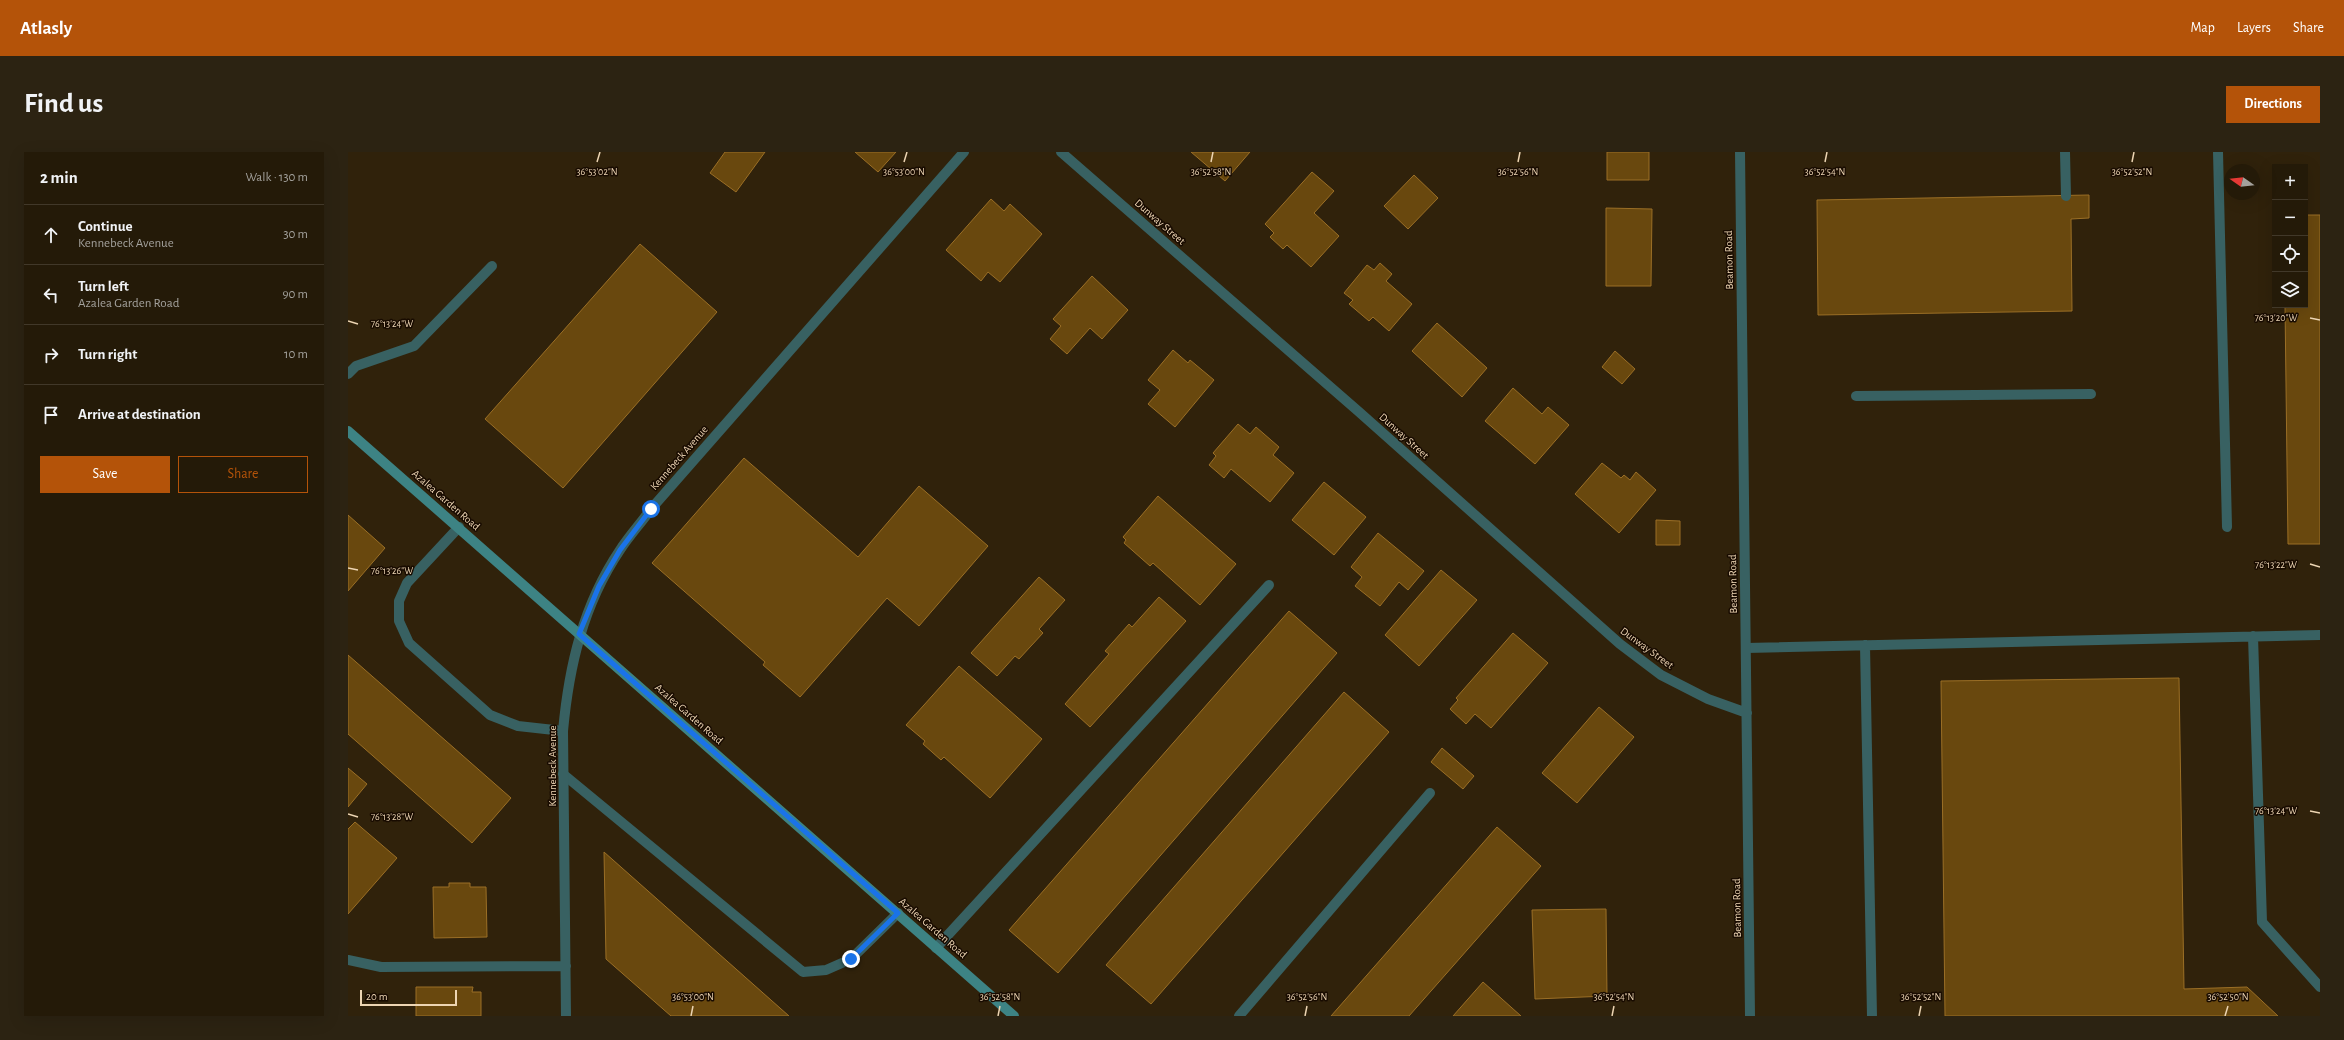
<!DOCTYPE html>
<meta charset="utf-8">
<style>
body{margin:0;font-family:"Alegreya Sans",sans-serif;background:#2c2312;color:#f1f3f6}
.controls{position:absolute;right:12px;top:12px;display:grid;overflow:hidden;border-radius:0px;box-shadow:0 4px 16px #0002}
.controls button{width:36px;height:36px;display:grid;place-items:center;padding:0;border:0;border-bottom:1px solid #413829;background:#241a08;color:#f1f3f6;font:20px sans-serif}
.compass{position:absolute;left:1876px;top:12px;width:36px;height:36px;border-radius:50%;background:#241a08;box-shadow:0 4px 16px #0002;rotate:284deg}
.scale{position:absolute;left:12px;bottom:10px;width:97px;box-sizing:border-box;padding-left:4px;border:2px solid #edd5b3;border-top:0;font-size:11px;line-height:14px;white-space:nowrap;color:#edd5b3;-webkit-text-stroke:3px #180b00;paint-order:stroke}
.stop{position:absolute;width:12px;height:12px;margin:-9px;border:3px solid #1a73e8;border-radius:50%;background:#fff}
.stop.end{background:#1a73e8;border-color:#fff;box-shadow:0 1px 4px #0008}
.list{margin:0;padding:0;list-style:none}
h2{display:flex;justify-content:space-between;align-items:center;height:52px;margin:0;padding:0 16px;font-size:17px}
h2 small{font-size:13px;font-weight:400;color:#a3a19c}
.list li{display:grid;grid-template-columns:26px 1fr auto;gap:12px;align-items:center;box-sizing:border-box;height:60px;padding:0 16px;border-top:1px solid #413829}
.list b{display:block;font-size:15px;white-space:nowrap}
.list p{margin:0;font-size:13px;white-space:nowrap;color:#a3a19c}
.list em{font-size:13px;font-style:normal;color:#a3a19c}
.actions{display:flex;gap:8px;padding:12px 16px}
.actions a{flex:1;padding:9px 0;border:1px solid #b45309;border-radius:0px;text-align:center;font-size:14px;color:#b45309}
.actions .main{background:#b45309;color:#fff}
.icon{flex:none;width:22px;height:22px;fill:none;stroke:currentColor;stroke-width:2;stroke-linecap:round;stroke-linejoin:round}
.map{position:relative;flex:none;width:1972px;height:864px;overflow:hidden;border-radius:0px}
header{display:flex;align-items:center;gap:24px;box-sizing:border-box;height:56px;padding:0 20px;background:#b45309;color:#fff}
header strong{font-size:19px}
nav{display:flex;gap:22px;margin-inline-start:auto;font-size:14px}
.intro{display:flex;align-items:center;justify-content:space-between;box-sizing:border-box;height:96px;padding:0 24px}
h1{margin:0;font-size:28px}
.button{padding:10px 18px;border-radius:0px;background:#b45309;color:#fff;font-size:14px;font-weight:700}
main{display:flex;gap:24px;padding:0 24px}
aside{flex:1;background:#241a08;border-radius:0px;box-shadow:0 4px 16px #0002}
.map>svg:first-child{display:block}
</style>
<header>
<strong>Atlasly</strong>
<nav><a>Map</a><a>Layers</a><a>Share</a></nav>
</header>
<div class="intro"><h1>Find us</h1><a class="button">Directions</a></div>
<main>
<aside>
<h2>2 min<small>Walk · 130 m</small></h2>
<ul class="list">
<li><svg class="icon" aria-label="ahead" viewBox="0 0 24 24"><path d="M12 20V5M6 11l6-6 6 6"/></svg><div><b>Continue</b><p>Kennebeck Avenue</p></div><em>30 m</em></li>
<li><svg class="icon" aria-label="left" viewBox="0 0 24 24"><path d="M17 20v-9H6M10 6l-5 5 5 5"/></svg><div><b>Turn left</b><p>Azalea Garden Road</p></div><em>90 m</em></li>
<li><svg class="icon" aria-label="right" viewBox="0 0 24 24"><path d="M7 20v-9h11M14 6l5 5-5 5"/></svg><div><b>Turn right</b></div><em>10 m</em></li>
<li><svg class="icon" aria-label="arrive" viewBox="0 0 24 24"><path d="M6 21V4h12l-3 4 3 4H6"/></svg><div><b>Arrive at destination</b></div></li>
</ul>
<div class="actions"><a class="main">Save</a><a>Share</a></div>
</aside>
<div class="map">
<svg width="1972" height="864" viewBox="0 0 1972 864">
<rect width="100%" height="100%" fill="#30220b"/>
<path fill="#69480e" stroke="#9b6f26" d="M377 0H417L388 40 362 21Z
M507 0H548L530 20Z
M843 0H902L877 29Z
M1259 0H1301V28H1259Z
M964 20 986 39 966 61 991 84 963 115 939 93 935 97 922 85 926 81 917 72Z
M1066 23 1090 46 1060 77 1036 54Z
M1741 43V66L1723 67 1724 159 1470 163 1469 48Z
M643 47 656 59 662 52 694 82 652 130 640 120 633 129 598 98Z
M1258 56 1304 57 1303 134H1258Z
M1957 63H1972V392H1940L1937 153H1957Z
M292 92 369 160 215 336 137 267Z
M1032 111 1044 122 1038 129 1064 152 1041 179 1025 165 1021 169 1001 152 1005 148 996 141 1019 113 1026 118Z
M744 124 780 158 754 187 742 176 719 202 702 187 713 174 705 167Z
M1089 171 1139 216 1114 245 1064 199Z
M825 198 840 211 842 208 866 228 827 275 800 252 812 238 800 228Z
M1267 199 1287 217 1274 232 1254 215Z
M1165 236 1194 262 1200 255 1221 273 1187 312 1137 269Z
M890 272 902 282 908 275 931 295 925 303 946 321 922 350 883 317 876 326 861 313 868 304 865 301Z
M396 306 510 405 571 334 640 394 571 474 539 446 452 545 415 513 417 510 304 411Z
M1254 311 1273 326 1276 323 1282 328 1288 320 1308 338 1271 381 1227 342Z
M976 330 1018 365 986 403 944 368Z
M810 344 888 412 852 453 805 411 802 414 776 391 778 388 775 385Z
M0 363 37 396 0 439Z
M1308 368 1332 369V393H1308Z
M1030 381 1076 419 1060 438 1051 430 1032 454 1007 434 1014 425 1003 415Z
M1093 418 1129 448 1071 514 1037 483Z
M691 425 717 448 691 477 695 481 671 507 667 504 649 524 623 501Z
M811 445 838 469 742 575 717 552 761 502 757 499 781 472 784 475Z
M941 459 989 501 710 821 661 778Z
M1165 481 1200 511 1143 576 1127 562 1118 572 1102 557 1110 548 1108 546Z
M0 503 163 646 124 691 0 582Z
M611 514 694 587 642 646 596 605 593 608 575 592 577 589 558 573Z
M1831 526 1836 837 1899 835 1930 864H1597L1593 529Z
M996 540 1041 580 803 852 758 813Z
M1251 555 1286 585 1229 651 1194 621Z
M1094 596 1126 624 1115 637 1083 610Z
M0 616 19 632 0 655Z
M7 670 49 706 0 762V677Z
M1149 675 1193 714 1061 864H983Z
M256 700 441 864H323L258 807Z
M101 731H122V735H138L139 785 86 786 85 735H101Z
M1258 757 1259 844 1187 847 1184 758Z
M1135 830 1173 864H1105Z
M68 835H125L124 840H133V864H68Z"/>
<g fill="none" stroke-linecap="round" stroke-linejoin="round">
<path stroke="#386162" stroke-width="10" d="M1717 0 1718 44
M1870 0 1879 375
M0 222 8 214 66 194 144 114
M1508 244 1743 242
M111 375 59 431 51 449V469L61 491 142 563 170 574 215 579
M1905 484 1914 770 1972 835
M1517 493 1524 864
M1398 496 1972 483
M215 622 455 820 478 818 503 807 550 761
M588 796 921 433
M891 864 1082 641"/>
<path stroke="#386162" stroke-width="10" d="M713 0 1010 259 1272 492 1313 523 1360 547 1399 561
M1392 0 1402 864
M0 808 33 815 218 814
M218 864 215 579C221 514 235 453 272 398 281 384 293 371 303 357L616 0"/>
<path stroke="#3d8384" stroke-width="10" d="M0 279 666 864"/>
</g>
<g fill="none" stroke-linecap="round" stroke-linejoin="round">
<path stroke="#1a73e8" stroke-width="5" d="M303 357 272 398 251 434 231 482 550 761 503 807"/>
</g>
<path fill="none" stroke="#edd5b3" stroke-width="1.5" d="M249 10 252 0M556 10 559 0M863 10 865 0M1170 10 1172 0M1477 10 1479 0M1784 10 1786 0M1962 166 1972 168M0 169 10 172M1962 412 1972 415M0 416 10 418M1962 659 1972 661M0 662 10 665M343 864 345 854M650 864 652 854M957 864 959 854M1264 864 1266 854M1571 864 1573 854M1877 864 1880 854"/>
<g text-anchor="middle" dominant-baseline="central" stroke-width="3" stroke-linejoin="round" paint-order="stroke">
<g font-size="11" fill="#edd5b3" stroke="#180b00">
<text transform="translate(812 70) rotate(41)">Dunway Street</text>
<text transform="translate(1381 108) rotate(-91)">Beamon Road</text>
<text transform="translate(1056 284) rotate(42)">Dunway Street</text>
<text transform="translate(331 306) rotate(-49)">Kennebeck Avenue</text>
<text transform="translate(98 348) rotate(41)">Azalea Garden Road</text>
<text transform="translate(1385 432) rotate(-91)">Beamon Road</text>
<text transform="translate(1299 496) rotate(36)">Dunway Street</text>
<text transform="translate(341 562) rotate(41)">Azalea Garden Road</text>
<text transform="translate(204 614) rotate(-90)">Kennebeck Avenue</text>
<text transform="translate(1389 756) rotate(-91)">Beamon Road</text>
<text transform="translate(585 776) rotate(41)">Azalea Garden Road</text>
</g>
</g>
<g font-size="10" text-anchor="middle" fill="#edd5b3" stroke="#180b00" stroke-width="3" stroke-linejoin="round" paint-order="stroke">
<text x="249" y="23">36°53'02"N</text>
<text x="556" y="23">36°53'00"N</text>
<text x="863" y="23">36°52'58"N</text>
<text x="1170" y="23">36°52'56"N</text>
<text x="1477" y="23">36°52'54"N</text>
<text x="1784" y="23">36°52'52"N</text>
<text x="1928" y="169">76°13'20"W</text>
<text x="44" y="175">76°13'24"W</text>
<text x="1928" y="416">76°13'22"W</text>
<text x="44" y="422">76°13'26"W</text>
<text x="1928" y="662">76°13'24"W</text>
<text x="44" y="668">76°13'28"W</text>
<text x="345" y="848">36°53'00"N</text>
<text x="652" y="848">36°52'58"N</text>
<text x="959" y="848">36°52'56"N</text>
<text x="1266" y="848">36°52'54"N</text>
<text x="1573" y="848">36°52'52"N</text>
<text x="1880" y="848">36°52'50"N</text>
</g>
</svg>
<div class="controls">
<button>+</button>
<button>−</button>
<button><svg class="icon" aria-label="locate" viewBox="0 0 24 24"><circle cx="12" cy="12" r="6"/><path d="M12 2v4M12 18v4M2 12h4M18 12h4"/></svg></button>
<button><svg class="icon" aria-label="layers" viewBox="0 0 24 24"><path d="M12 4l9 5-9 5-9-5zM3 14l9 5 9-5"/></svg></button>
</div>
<svg class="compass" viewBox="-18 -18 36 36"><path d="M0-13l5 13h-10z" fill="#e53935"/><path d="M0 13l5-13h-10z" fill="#a3a19c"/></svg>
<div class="scale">20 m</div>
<div class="stop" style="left:303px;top:357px"></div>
<div class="stop end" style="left:503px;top:807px"></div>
</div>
</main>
